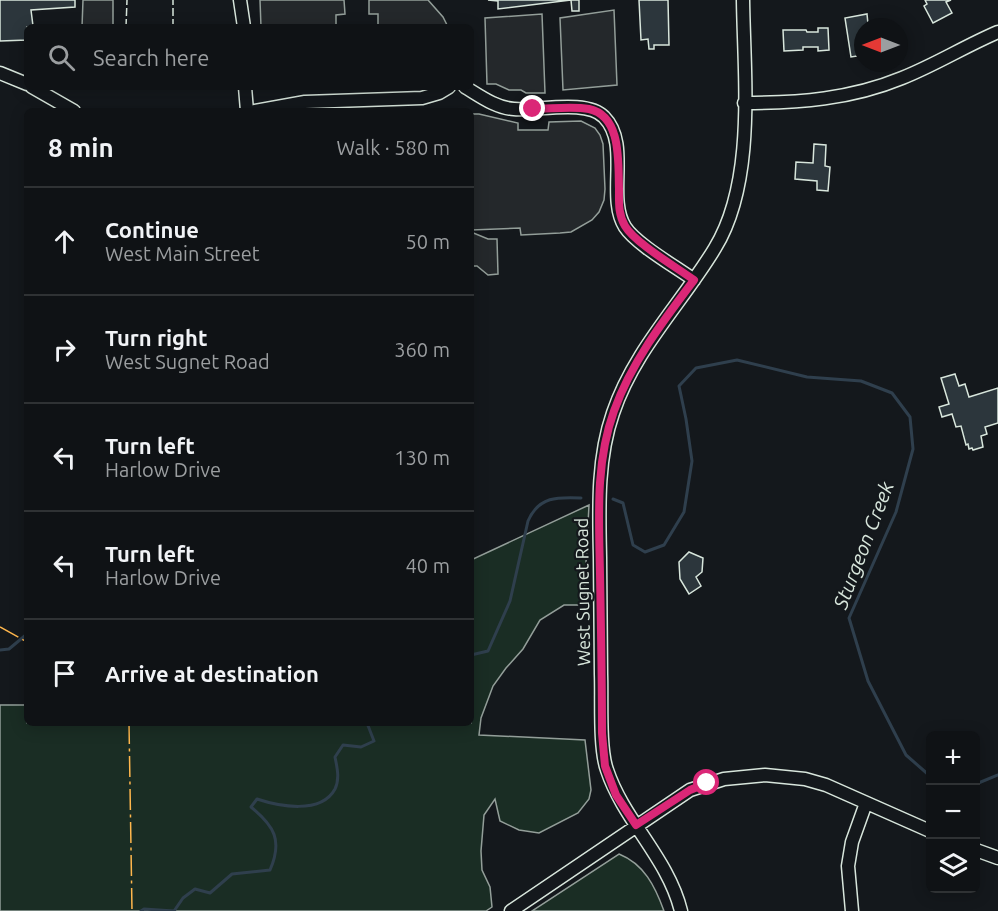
<!DOCTYPE html>
<meta charset="utf-8">
<style>
body{margin:0;font-family:Ubuntu,sans-serif;background:#181b1e;color:#f1f3f6}
.controls{position:absolute;right:18px;bottom:18px;display:grid;overflow:hidden;border-radius:9px;box-shadow:0 3px 15px #0003}
.controls button{width:54px;height:54px;display:grid;place-items:center;padding:0;border:0;border-bottom:2px solid #2f3234;background:#0f1215;color:#f1f3f6;font:30px sans-serif}
.compass{position:absolute;left:854px;top:18px;width:54px;height:54px;border-radius:50%;background:#0f1215;box-shadow:0 3px 15px #0003;rotate:270deg}
.stop{position:absolute;width:18px;height:18px;margin:-14px;border:4px solid #db2777;border-radius:50%;background:#fff}
.stop.end{background:#db2777;border-color:#fff;box-shadow:0 2px 6px #0008}
.list{margin:0;padding:0;list-style:none}
h2{display:flex;justify-content:space-between;align-items:center;height:78px;margin:0;padding:0 24px;font-size:26px}
h2 small{font-size:20px;font-weight:400;color:#9b9ea0}
.list li{display:grid;grid-template-columns:39px 1fr auto;gap:18px;align-items:center;box-sizing:border-box;height:108px;padding:0 24px;border-top:2px solid #2f3234}
.list b{display:block;font-size:22px;white-space:nowrap}
.list p{margin:0;font-size:20px;white-space:nowrap;color:#9b9ea0}
.list em{font-size:20px;font-style:normal;color:#9b9ea0}
.icon{flex:none;width:33px;height:33px;fill:none;stroke:currentColor;stroke-width:2;stroke-linecap:round;stroke-linejoin:round}
.map{position:relative;flex:none;width:998px;height:911px;overflow:hidden}
.search{position:absolute;background:#0f1215;box-shadow:0 3px 15px #0003;left:24px;top:24px;width:450px;height:66px;display:flex;align-items:center;gap:15px;box-sizing:border-box;padding:0 21px;border-radius:9px;color:#9b9ea0;font-size:22px}
.panel{position:absolute;background:#0f1215;box-shadow:0 3px 15px #0003;left:24px;top:108px;width:450px;height:618px;border-radius:9px}
.map>svg:first-child{display:block}
</style>
<div class="map">
<svg width="998" height="911" viewBox="0 0 998 911">
<rect width="100%" height="100%" fill="#14181c"/>
<path fill="#1a2d24" stroke="#939e99" stroke-width="1.5" d="M589 505 584 601 579 605H564L540 620 523 649 506 668 493 686 481 718 479 735 585 740 591 790 589 799 578 813 539 833 519 830 500 821 495 799 484 815 481 851 482 870 490 887 492 907 486 911H0V705H27V723H471V560Z
M619 854C644 864 655 886 664 911H532Z"/>
<path fill="#24282b" stroke="#939e99" stroke-width="1.5" d="M83 0H113V27H82Z
M260 0H344L345 14 336 15V27H261Z
M369 0H428L443 17 448 27H378V14H369Z
M614 10 617 85 563 90 560 18Z
M542 14 545 93H526L521 90H509L496 84H487L485 18Z
M471 114H479L518 123V130H548L549 122 581 121 595 128 600 135 603 144 605 189 604 200 599 212 592 220 571 232 560 233 521 235 520 228 471 230Z
M471 232 488 239H497L498 274 488 275 477 266H471Z"/>
<g fill="none" stroke-linecap="round" stroke-linejoin="round">
<path stroke="#2f3f4d" stroke-width="3" d="M613 499 623 503 633 545 645 552 664 545 684 512 692 461 686 419 679 386 696 368 737 360 807 377 861 381 892 393 910 417 913 449 896 512 849 618 868 681 906 755 930 776
M0 650 9 649 27 634
M471 655 488 651 510 601 528 521C539 496 558 497 581 498
M976 784 998 775
M141 911 144 909 174 911 183 898 195 889 210 893 232 874 270 870C283 840 274 826 251 807L257 799C278 806 321 815 335 789 340 779 337 767 335 757L343 745 361 747 374 741 367 723"/>
</g>
<path fill="#2c363c" stroke="#d8e6dc" stroke-width="1.5" d="M0 0H75V7L31 10 33 26 27 27V40L0 41Z
M488 0H579V11H572L571 0 498 9V1Z
M639 0H668L669 45H654V49H649L648 39 641 40Z
M925 0H951L946 2 952 13 933 23 924 6 927 4Z
M867 14 868 24 889 21 890 27H863V55L851 57 845 18Z
M818 28H828L829 50 818 51V47H803V50L784 51 783 30H806L807 32H818Z
M814 144 826 145 825 166 830 167 828 191 817 190V181L795 179 796 162 813 163Z
M955 374 959 386 965 384 969 397 998 388V423L985 427 987 434 981 436 983 447 973 450 972 448 969 449 968 444 966 445 961 426 956 427 952 414 942 417 939 407 949 404 941 378Z
M689 552 703 558 702 572 696 577 701 586 689 594 680 579 679 562Z"/>
<g fill="none" stroke-linecap="round" stroke-linejoin="round">
<defs>
<path id="minor" d="M240 0 244 27
M0 73 27 84
M32 87 74 111
M245 87 247 111
M465 87C480 96 496 108 514 109 537 111 587 99 604 117 631 144 606 197 625 227 636 244 676 267 694 280
M744 103C799 103 851 99 902 78 935 65 965 46 998 32
M255 111 305 102 422 98 439 93 449 87
M976 850 998 858
M511 911 690 790 724 779 765 775 805 779 826 785 930 831
M681 911C668 858 624 821 607 770 599 748 602 699 601 674 601 635 600 596 600 557 599 509 597 459 613 413 634 350 682 303 715 248 756 181 744 76 743 0
M852 911 848 866 852 842 866 803"/>
</defs>
<use href="#minor" stroke="#d8e6dc" stroke-width="15"/>
<use href="#minor" stroke="#14181c" stroke-width="12"/>
<path stroke="#d8e6dc" stroke-width="1.5" stroke-dasharray="8 3" stroke-linecap="butt" d="M126 27 127 0
M173 27V0"/>
<path stroke="#ffb74d" stroke-width="1.5" stroke-dasharray="21 4.5 3 4.5" stroke-linecap="butt" d="M139 26V27
M0 627 27 642
M129 723 132 911"/>
</g>
<g fill="none" stroke-linecap="round" stroke-linejoin="round">
<path stroke="#db2777" stroke-width="8" d="M533 109C551 109 571 106 589 109 622 116 618 163 619 189 619 202 618 214 625 226 635 243 676 267 694 280 663 321 631 363 614 411 595 463 599 520 600 574 601 627 602 680 602 733L605 766 616 795 636 825 690 790 707 783"/>
</g>
<g text-anchor="middle" dominant-baseline="central" stroke-width="4.5" stroke-linejoin="round" paint-order="stroke">
<g font-size="18" fill="#d8e6dc" stroke="#14181c">
<text transform="translate(582 592) rotate(-91)">West Sugnet Road</text>
</g>
<g font-size="20" font-style="italic" fill="#d8e6dc" stroke="#14181c">
<text transform="translate(863 545) rotate(-69)">Sturgeon Creek</text>
</g>
</g>
</svg>
<div class="controls">
<button>+</button>
<button>−</button>
<button><svg class="icon" aria-label="layers" viewBox="0 0 24 24"><path d="M12 4l9 5-9 5-9-5zM3 14l9 5 9-5"/></svg></button>
</div>
<svg class="compass" viewBox="-18 -18 36 36"><path d="M0-13l5 13h-10z" fill="#e53935"/><path d="M0 13l5-13h-10z" fill="#9b9ea0"/></svg>
<div class="stop" style="left:707px;top:783px"></div>
<div class="stop end" style="left:533px;top:109px"></div>
<div class="search"><svg class="icon" aria-label="search" viewBox="0 0 24 24"><circle cx="10" cy="10" r="6"/><path d="M15 15l6 6"/></svg>Search here</div>
<section class="panel">
<h2>8 min<small>Walk · 580 m</small></h2>
<ul class="list">
<li><svg class="icon" aria-label="ahead" viewBox="0 0 24 24"><path d="M12 20V5M6 11l6-6 6 6"/></svg><div><b>Continue</b><p>West Main Street</p></div><em>50 m</em></li>
<li><svg class="icon" aria-label="right" viewBox="0 0 24 24"><path d="M7 20v-9h11M14 6l5 5-5 5"/></svg><div><b>Turn right</b><p>West Sugnet Road</p></div><em>360 m</em></li>
<li><svg class="icon" aria-label="left" viewBox="0 0 24 24"><path d="M17 20v-9H6M10 6l-5 5 5 5"/></svg><div><b>Turn left</b><p>Harlow Drive</p></div><em>130 m</em></li>
<li><svg class="icon" aria-label="left" viewBox="0 0 24 24"><path d="M17 20v-9H6M10 6l-5 5 5 5"/></svg><div><b>Turn left</b><p>Harlow Drive</p></div><em>40 m</em></li>
<li><svg class="icon" aria-label="arrive" viewBox="0 0 24 24"><path d="M6 21V4h12l-3 4 3 4H6"/></svg><div><b>Arrive at destination</b></div></li>
</ul>
</section>
</div>
